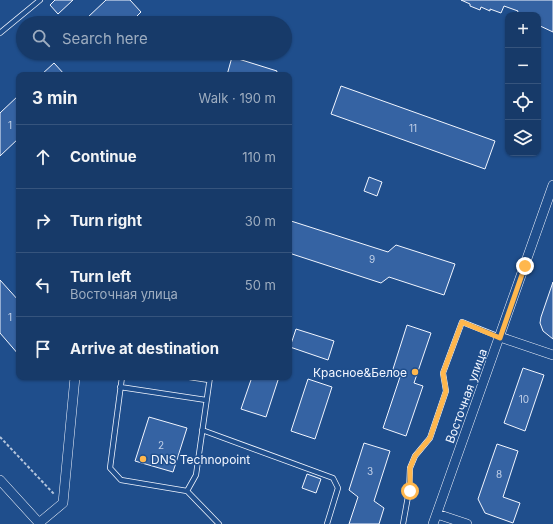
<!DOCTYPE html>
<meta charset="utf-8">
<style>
body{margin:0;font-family:Inter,sans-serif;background:#20416f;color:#f1f3f6}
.controls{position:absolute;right:12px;top:12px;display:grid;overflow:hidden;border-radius:8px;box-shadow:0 1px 3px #0004}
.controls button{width:36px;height:36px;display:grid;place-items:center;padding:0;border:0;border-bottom:1px solid #36547d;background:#173a69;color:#f1f3f6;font:20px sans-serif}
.stop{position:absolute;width:12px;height:12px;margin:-9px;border:3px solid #ffb74d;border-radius:50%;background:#fff}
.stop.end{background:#ffb74d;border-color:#fff;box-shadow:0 1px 4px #0008}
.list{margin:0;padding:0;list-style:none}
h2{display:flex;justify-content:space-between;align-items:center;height:52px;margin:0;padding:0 16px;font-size:17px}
h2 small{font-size:13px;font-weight:400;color:#9eadc0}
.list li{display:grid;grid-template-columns:26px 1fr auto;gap:12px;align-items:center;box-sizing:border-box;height:64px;padding:0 16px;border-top:1px solid #36547d}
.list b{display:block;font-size:15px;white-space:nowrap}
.list p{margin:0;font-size:13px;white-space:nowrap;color:#9eadc0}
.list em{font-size:13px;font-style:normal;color:#9eadc0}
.icon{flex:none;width:22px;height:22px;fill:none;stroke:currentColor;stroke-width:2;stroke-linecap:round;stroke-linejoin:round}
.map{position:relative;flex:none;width:553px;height:524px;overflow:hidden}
.search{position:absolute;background:#173a69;box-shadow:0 1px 3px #0004;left:16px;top:16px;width:276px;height:44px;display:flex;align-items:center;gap:10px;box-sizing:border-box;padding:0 14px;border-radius:22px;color:#9eadc0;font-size:15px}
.panel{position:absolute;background:#173a69;box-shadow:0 1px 3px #0004;left:16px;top:72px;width:276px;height:308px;border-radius:8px}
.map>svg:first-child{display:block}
</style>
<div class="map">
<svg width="553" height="524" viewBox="0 0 553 524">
<rect width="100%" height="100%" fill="#1f4e8c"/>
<path fill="#3563a3" stroke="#f2f6ff" d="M55 0H73L58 14 50 5Z
M106 0H130L141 12 130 23H91L87 18Z
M461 0H553V32L538 25V15H519L517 14 518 11 504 6 501 13 490 9V11L481 7 480 10 470 6V4Z
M232 57 277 71 276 75H227Z
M54 63 65 75H41Z
M341 86 495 141 485 169 331 114Z
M19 95V138L0 156V113Z
M369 177 382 182 377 196 364 191Z
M291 221 388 252 396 245 455 264 444 295 389 277 381 283 289 253V227Z
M0 280 19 301V355L0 333Z
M553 282V339L543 331 540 323 541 317Z
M407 325 431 333 414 383 423 386 406 436 383 428 400 377 393 369Z
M296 329 334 341 328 360 290 347Z
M523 368 544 375 525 431 504 423Z
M252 377H279L266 417 241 409Z
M308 379 332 387 315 439 291 431Z
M149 417 187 428 173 472 135 461Z
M364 443 390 451 374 501 384 508 379 524H349L358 497 349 490Z
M497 444 518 451 503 497 520 503 513 523 485 513 478 499Z
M307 474 321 479 316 493 302 488Z"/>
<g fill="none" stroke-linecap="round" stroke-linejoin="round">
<defs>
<path id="lane" d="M0 33 40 0
M122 377 110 468 121 480 187 491 219 524
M189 377 209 380
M120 387 206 400
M202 430 333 478 338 488 327 524
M187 491 196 475 210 377
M403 524 409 491 410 468 415 456 430 438 446 391 443 373 462 322 500 337"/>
<path id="street" d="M500 337 553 355
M0 480 40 524
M437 514 467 524
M39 523 63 503 75 377
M433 524 553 185"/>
</defs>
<use href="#lane" stroke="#f2f6ff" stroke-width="6"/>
<use href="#street" stroke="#f2f6ff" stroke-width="10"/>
<path stroke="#b3c4dc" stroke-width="2" stroke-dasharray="3 2" stroke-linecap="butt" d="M0 437 54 494"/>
<use href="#lane" stroke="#1f4e8c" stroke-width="4.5"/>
<use href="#street" stroke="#1f4e8c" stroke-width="9"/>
</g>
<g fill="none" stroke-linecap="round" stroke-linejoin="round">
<path stroke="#ffb74d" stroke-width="5" d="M410 491V468L415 456 430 438 446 391 443 373 462 322 500 338 525 266"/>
</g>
<g fill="#ffb74d" stroke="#1f4e8c" stroke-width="1.5">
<circle cx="415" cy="372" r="4"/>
<circle cx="143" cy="459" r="4"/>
</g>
<g text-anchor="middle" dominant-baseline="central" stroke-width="3" stroke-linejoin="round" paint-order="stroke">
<g font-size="10" fill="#c3d1e8">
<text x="10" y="125">1</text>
<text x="413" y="128">11</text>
<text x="372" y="259">9</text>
<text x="10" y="317">1</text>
<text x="524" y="399">10</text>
<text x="161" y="445">2</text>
<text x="370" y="471">3</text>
<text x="499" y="474">8</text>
</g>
<g font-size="12" fill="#f2f6ff" stroke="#1f4e8c" text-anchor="end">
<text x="407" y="372">Красное&amp;Белое</text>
<text x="151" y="459" text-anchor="start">DNS Technopoint</text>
</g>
<g font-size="12" fill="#f2f6ff" stroke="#1f4e8c">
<text transform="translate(466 396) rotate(-70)">Восточная улица</text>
</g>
</g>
</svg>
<div class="controls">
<button>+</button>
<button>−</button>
<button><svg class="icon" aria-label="locate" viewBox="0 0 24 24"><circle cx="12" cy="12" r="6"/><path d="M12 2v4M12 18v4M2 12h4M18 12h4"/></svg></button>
<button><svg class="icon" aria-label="layers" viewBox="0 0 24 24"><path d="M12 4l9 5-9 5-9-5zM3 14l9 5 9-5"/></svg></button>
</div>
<div class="stop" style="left:410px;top:491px"></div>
<div class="stop end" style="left:525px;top:266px"></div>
<div class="search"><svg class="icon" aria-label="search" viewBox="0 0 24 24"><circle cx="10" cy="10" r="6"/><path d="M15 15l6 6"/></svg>Search here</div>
<section class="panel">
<h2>3 min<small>Walk · 190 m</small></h2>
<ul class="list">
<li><svg class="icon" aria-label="ahead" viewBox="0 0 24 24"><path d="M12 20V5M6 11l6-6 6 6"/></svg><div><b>Continue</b></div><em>110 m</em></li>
<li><svg class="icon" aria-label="right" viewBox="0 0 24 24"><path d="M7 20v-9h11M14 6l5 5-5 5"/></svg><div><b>Turn right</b></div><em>30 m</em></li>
<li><svg class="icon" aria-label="left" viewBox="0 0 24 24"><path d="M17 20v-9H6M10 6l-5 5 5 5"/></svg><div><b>Turn left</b><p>Восточная улица</p></div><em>50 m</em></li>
<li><svg class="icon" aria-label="arrive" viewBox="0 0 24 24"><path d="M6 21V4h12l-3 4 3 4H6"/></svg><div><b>Arrive at destination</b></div></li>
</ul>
</section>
</div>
